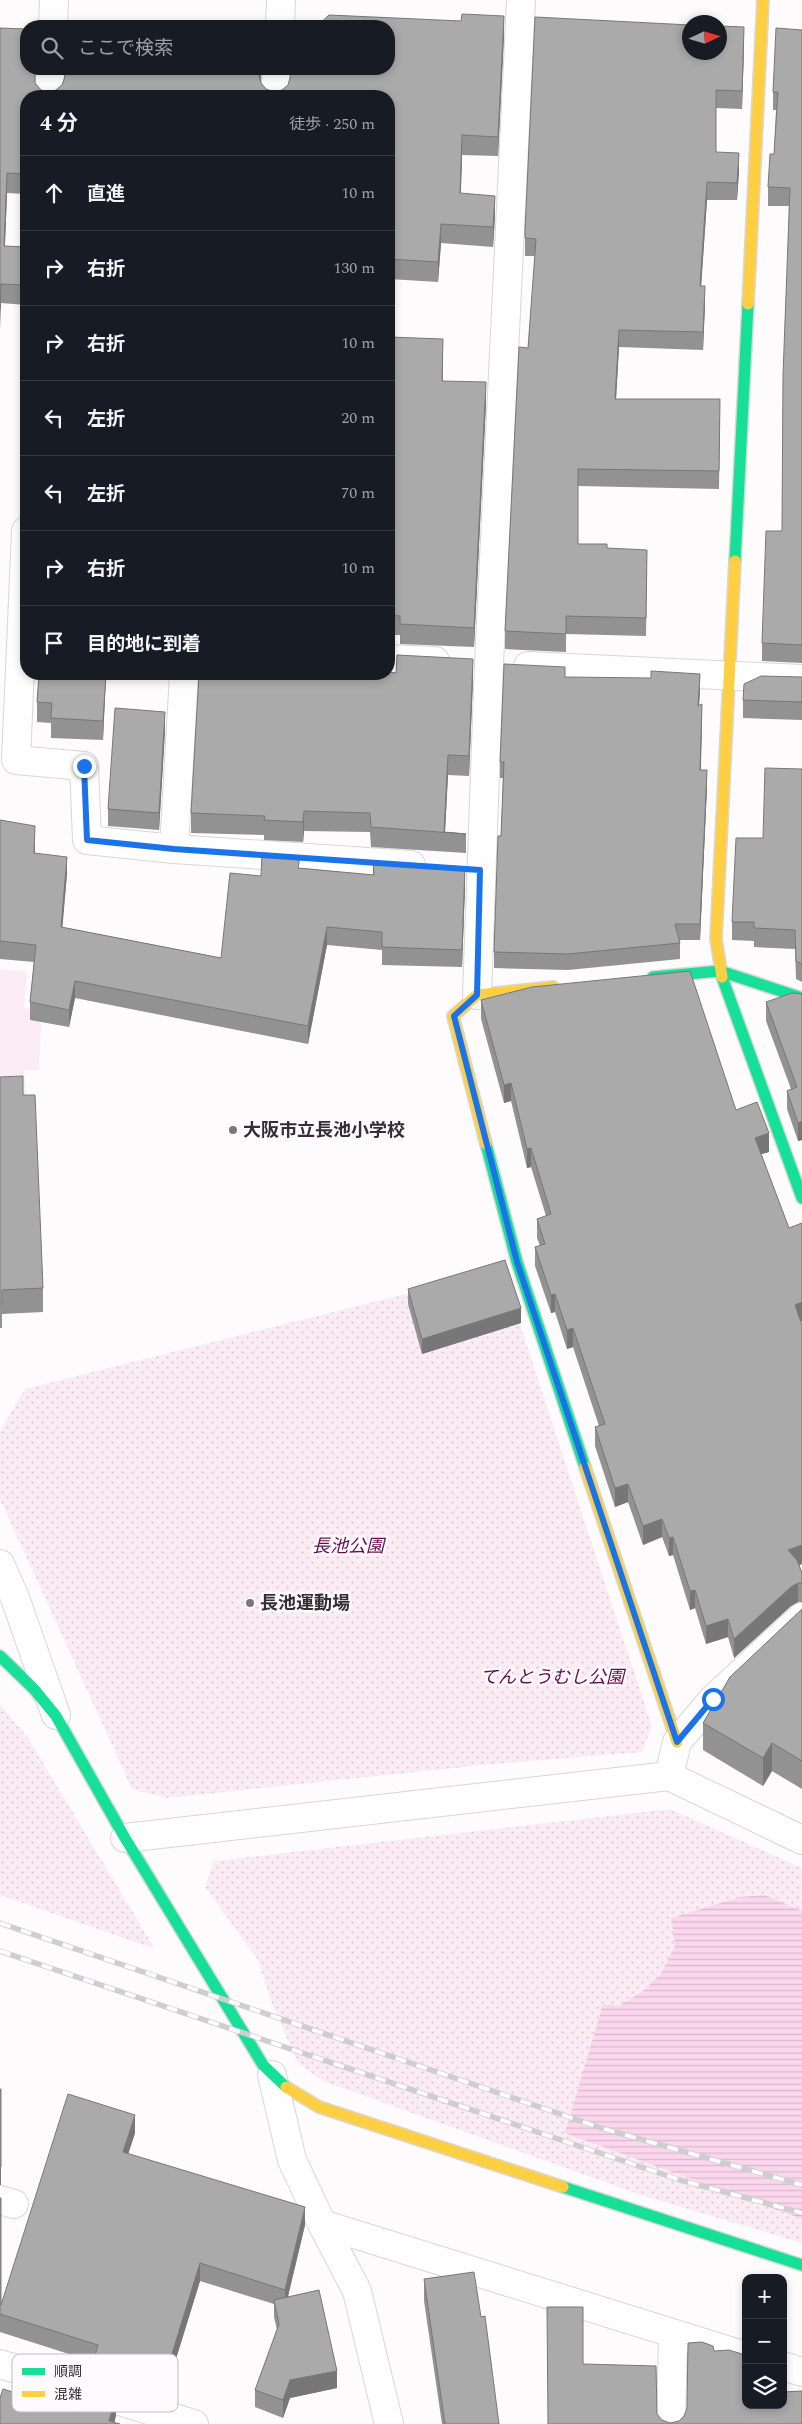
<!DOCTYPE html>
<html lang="ja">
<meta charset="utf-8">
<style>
body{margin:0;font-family:Spectral,"Noto Sans JP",serif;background:#242831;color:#f1f3f6}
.controls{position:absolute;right:15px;bottom:15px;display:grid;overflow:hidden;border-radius:10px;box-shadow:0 2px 8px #0003}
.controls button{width:45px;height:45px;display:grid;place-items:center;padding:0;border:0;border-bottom:1px solid #363941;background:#171b24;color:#f1f3f6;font:25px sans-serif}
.compass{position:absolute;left:682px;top:15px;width:45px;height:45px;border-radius:50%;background:#171b24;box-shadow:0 2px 8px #0003;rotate:86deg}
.stop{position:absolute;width:15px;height:15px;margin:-11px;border:4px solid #1a73e8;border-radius:50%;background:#fff}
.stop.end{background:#1a73e8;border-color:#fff;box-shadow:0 1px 5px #0008}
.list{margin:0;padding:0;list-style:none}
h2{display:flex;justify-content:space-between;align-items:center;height:65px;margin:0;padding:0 20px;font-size:21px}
h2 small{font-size:16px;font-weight:400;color:#9ea1a6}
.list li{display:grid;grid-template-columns:32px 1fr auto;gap:15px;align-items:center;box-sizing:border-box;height:75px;padding:0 20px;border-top:1px solid #363941}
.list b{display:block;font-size:19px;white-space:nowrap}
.list em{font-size:16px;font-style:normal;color:#9ea1a6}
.icon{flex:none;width:28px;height:28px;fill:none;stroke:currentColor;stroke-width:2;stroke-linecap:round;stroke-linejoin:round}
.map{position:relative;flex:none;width:802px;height:2424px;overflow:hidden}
.search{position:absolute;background:#171b24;box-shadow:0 2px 8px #0003;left:20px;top:20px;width:375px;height:55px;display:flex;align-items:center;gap:12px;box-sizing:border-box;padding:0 18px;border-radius:20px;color:#9ea1a6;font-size:19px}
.panel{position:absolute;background:#171b24;box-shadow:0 2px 8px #0003;left:20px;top:90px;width:375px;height:590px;border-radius:20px}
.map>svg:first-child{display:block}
</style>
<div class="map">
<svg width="802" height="2424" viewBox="0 0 802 2424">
<defs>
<pattern id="park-dots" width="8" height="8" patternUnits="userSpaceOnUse" patternTransform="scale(1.25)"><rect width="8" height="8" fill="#fbecf4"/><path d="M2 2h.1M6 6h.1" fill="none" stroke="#d8cbd2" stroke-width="1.8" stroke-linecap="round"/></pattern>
<pattern id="water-rules" width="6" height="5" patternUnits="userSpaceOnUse" patternTransform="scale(1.25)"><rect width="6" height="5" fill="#fbd7ed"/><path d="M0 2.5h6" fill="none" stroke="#d8b9cc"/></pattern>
</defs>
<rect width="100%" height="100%" fill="#fdfbfc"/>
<path fill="#fbecf4" d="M0 969 27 972 24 1008 42 1010 39 1070H24L26 1094H0Z"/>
<path fill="url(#park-dots)" d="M502 1270 652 1726 642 1752 493 1764 166 1798 132 1789 0 1499V1431L25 1389Z
M0 1704 28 1738 155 1949 0 1895Z
M670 1809 802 1868V2243L638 2194 323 2081 298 2063 271 2001 258 1960 205 1887 214 1861Z"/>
<path fill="url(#water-rules)" d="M765 1895 802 1911V2219L565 2133 603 2004 619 2006 643 1991 661 1974 675 1946 671 1918 741 1897Z"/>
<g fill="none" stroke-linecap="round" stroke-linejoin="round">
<defs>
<path id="street" d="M53 26 54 0
M280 26 281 0
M49 96 50 69
M275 96 277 69
M26 531 16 760 84 766 87 840 174 849 411 865
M389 659 435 661
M528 666 802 679
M174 849 184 674
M477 995 489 664 521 0
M0 1564 15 1598 56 1715
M669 1776 677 1742 713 1699 802 1617
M125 1838 669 1776 802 1840
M272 2075 292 2160 322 2224 357 2291 389 2424
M0 2200 14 2204
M322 2224 746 2356
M0 2364 194 2424
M783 2366 802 2372
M671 2424 673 2335"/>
<path id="fast" d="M735 561 748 304
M653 977 720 971 802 998
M722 977 802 1198
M486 1144 517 1262 585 1467
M0 1656 34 1689 56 1716 125 1838 263 2065 286 2087
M563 2187 802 2265"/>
<path id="slow" d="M748 304 763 0
M722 977 716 939 735 561
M486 1144 453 1016 477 995 553 987
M585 1467 677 1742
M286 2087 319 2107 563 2187"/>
</defs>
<use href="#street" stroke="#d8d6d7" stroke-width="30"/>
<use href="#fast" stroke="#d8d6d7" stroke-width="14"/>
<use href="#slow" stroke="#d8d6d7" stroke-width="14"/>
<use href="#street" stroke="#fffeff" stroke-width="28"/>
<use href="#fast" stroke="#16e098" stroke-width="11"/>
<use href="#slow" stroke="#ffcf43" stroke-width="11"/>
<defs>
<path id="rail" d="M0 1923 601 2128 802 2185
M0 1951 680 2180 802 2213"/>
</defs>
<use href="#rail" stroke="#cfcecf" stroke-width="5.5"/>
<use href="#rail" stroke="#fefafd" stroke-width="4" stroke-dasharray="11" stroke-linecap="butt"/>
</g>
<path fill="#939292" d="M0 28 35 83 41 90 48 92 56 90 62 85 64 78V69H261V83L266 89 274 92 504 35 498 156 462 155 461 193 495 215 493 247 441 243 438 282 389 279V96H26V194L7 193 5 246 26 247V305L1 303Z
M802 30V663L762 661V643L782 531 789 206H768V187L774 154 776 110H773V92Z
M744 45 742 109 716 108V152L739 171 737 200H707L701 286 705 304 703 350 619 347 616 399 720 417 719 489 578 486V544L607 548 647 568 646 636 566 634V652L505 649V631L528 348 535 256H525V231Z
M389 337 443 359V381L486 402 474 647 400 644V635H389Z
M39 674H106L103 740 51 738V723L37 722V702Z
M565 677 700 690 699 706 702 720 701 770 707 786 700 940H680V959L568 970 494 968V952L501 836 503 778H500V762Z
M802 677V720L743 718V700Z
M473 679 469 776 448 775 445 832 466 834V853L371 847 370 832 304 831 303 842 264 840V835L191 833V813Z
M165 730 159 830 108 826V809Z
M802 769V982L796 979 795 949 754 947V941L732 940V922L763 838Z
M0 820 35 843V853L67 874 62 927 221 958 261 876 300 868 373 875V861L465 885 462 967 382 965V950L327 945 308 1044 75 998 69 1027 30 1020V1002L34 962 0 959Z
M802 994V1140L798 1141 787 1109V1091L791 1089 766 1021V1002Z
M481 1000 736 1110 769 1152 761 1154 789 1228 802 1223V1321H801L802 1325V1564L799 1565 802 1573V1602H798L791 1606 734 1658 728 1637 706 1644 695 1608 690 1610 673 1555 669 1556 662 1537 643 1545 628 1502 615 1507 595 1446V1427L599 1426 573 1347 567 1349 555 1312 551 1313 535 1266V1247L540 1246 537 1238V1219L546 1216 531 1167 527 1168 511 1101 504 1103 481 1019Z
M0 1077 23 1095 43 1288V1312L2 1314V1328H0Z
M408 1289 521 1323 422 1354 408 1304Z
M802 1609V1789L772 1771 763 1786 703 1750V1723Z
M135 2133 128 2154 305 2225 288 2297 337 2388 290 2398 283 2418 255 2407V2390L277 2330 274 2317V2304L200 2281 167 2388 139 2380 137 2388 125 2384 124 2386 94 2377V2362L0 2332V2198L1 2305Z
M424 2279 481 2317 499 2424H442L424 2301Z"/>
<path fill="#787777" d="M504 16V35L498 156V137Z
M744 27V45L742 109V91Z
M260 69H261L259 95Z
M462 135V155L460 213V193Z
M739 153V171L737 200V183Z
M7 173V193L4 265V246Z
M707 182V200L700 303V286Z
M495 196V215L493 247V227Z
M441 224V243L438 282V262Z
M1 284V303L0 329V309Z
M705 286V304L703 350V332Z
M619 330V347L615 417V399Z
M486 382V402L474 647V628Z
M473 659V679L469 776V756Z
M106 674 103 740V721Z
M700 674V690L698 722V706Z
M702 704V720L700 786V770Z
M165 712V730L159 830V813Z
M448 755V775L445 832H444Z
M707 770V786L700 940V924Z
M304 811V831L303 842V822Z
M35 826V843L34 871V853Z
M67 857V874L61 944V927Z
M465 867V885L462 967V950Z
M327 927V945L308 1044V1026Z
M75 981V998L69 1027V1010Z
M511 1083V1101L504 1103V1085Z
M802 1121V1140L798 1141V1123Z
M769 1133V1152L755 1156V1138Z
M531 1148V1167L527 1168V1149Z
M555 1294V1312L551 1313V1295Z
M802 1302V1321L795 1324V1305Z
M521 1308V1323L422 1354V1339Z
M573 1328V1347L567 1349V1330Z
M628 1484V1502L615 1507V1488Z
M662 1519V1537L643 1545V1526Z
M673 1537V1555L669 1556V1538Z
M802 1545V1564L788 1569V1550Z
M798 1583V1602L791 1606 734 1658V1639L791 1587Z
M695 1590V1608L690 1610V1591Z
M728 1619V1637L706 1644V1626Z
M772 1743V1771L763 1786V1758Z
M135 2115V2133L123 2170V2152Z
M0 2167H1V2185H0Z
M305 2207V2225L285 2308V2290Z
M200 2263V2281L167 2388V2370Z
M139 2362V2380L137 2388V2370Z
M125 2366V2384L124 2386V2368Z
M337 2371V2388L290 2398 283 2418V2400L290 2380Z
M116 2396V2416L114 2424 109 2421Z"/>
<path fill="#abaaaa" stroke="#787777" d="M462 14 504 16 498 137 462 135 460 193 495 196 493 227 441 224 438 262 389 259V96H26V174L7 173 4 246 26 247V285L1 284 0 309V28L26 29V69H35V83L41 90 48 92 56 90 62 85 65 77 64 69H260L259 76 261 83 266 89 274 92 282 90 288 85 290 78 291 69H389V26H317L329 15 461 21Z
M535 17 690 25V52H720V26L744 27 742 91 716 90V152L739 153 737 183 707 182 700 286H705L703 332 619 330 615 399H720L719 471 578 469V544H607V548L647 550 646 618 566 616V634L505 631 519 347 528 348 536 239 525 238V231Z
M776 28 802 30V645L762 643 766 531H782L783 375 790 188 768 187 770 154H774L778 92H773Z
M389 337 443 339 442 381 486 382 474 628 400 624V616L389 615Z
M397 655 473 659 469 756 448 755 444 832 466 834 371 827 370 813 304 811 303 822 264 820 265 816 191 813 199 674H389V672L396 673Z
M504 664 565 667V677L651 678V671L700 674 698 706 702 704 700 770H707L700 924H675L680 943 568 954 494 952 498 836H501L504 762H500Z
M39 674H106L103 721 51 718 52 703 37 702Z
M761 676 802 677V702L743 700 744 684Z
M115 708 165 712 159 813 108 809Z
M765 768 802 769V964L796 961 795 930 754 928V922H732L736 838H763Z
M0 820 35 826 34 853 67 857 61 927 221 958 230 873 261 876 262 853 300 856 298 868 374 875 373 861 465 867 462 950 382 947V932L327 927 308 1026 75 981 69 1010 30 1002 36 945 0 941Z
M690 971 736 1110 757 1102 769 1133 755 1138 789 1228 802 1223V1302L795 1305 802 1325V1545L788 1550 797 1560 802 1573V1583H798L791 1587 734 1639 728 1619 706 1626 695 1590 690 1591 673 1537 669 1538 662 1519 643 1526 628 1484 615 1488 595 1427 605 1424 573 1328 567 1330 555 1294 551 1295 535 1247 545 1244 537 1219 551 1214 531 1148 527 1149 511 1083 504 1085 481 1000 532 987Z
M792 993 802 994V1121L798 1123 787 1091 797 1087 766 1002Z
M23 1076V1095H35L43 1288 2 1290V1304H0V1077Z
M505 1260 521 1308 422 1339 408 1289Z
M802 1609V1761L772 1743 763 1758 703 1723 730 1677Z
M0 2089H1V2167H0Z
M68 2094 135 2115 123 2152 305 2207 285 2290 200 2263 167 2370 139 2362 137 2370 125 2366 124 2368 94 2359 98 2345 0 2314V2198H1V2305Z
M474 2272 481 2317 485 2316 499 2424H445L424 2279Z
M319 2290 337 2371 290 2380 283 2400 255 2390 279 2324 274 2300Z
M547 2307H583V2364L656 2366 657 2414 662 2420 670 2423 679 2421 684 2416 687 2408 688 2343 702 2342 713 2346 714 2351 729 2350 742 2354H746V2405H783V2392L802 2391V2424H548Z
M85 2387 116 2396 109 2421 120 2424H0V2398L3 2389 77 2412Z"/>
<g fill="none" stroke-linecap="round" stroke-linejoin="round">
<path stroke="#1a73e8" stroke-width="6" d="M84 766 87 840 174 849 480 870 477 995 454 1016 517 1262 677 1742 713 1699"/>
</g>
<g fill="#7a7779" stroke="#fefafd" stroke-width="2">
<circle cx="233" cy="1130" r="5"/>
<circle cx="250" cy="1603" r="5"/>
</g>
<g text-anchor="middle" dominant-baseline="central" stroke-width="5" stroke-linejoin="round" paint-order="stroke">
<g font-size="18" font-weight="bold" fill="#333032" stroke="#fefafd" text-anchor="start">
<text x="243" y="1130">大阪市立長池小学校</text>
<text x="260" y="1603">長池運動場</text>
</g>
<g font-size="18" font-style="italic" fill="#690b51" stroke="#fefafd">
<text x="348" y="1546">長池公園</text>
<text x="552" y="1677">てんとうむし公園</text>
</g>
</g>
<rect x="12" y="2354" width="166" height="58" rx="8" fill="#fefafd" stroke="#c1bdc0" stroke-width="1"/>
<rect x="22" y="2368" width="23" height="7" fill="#16e098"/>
<rect x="22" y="2391" width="23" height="6" fill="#ffcf43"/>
<g font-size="14" fill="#333032">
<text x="54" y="2376">順調</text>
<text x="54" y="2399">混雑</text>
</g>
</svg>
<div class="controls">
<button>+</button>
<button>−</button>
<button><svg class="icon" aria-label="layers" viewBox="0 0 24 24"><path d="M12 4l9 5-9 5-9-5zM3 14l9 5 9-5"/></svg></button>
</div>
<svg class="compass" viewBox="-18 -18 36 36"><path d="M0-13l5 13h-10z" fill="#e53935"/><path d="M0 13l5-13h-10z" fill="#9ea1a6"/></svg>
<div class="stop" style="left:713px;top:1699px"></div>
<div class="stop end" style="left:84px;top:766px"></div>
<div class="search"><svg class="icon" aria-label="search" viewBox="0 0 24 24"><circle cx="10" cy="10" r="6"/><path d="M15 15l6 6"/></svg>ここで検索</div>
<section class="panel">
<h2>4 分<small>徒歩 · 250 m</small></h2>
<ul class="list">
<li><svg class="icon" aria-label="ahead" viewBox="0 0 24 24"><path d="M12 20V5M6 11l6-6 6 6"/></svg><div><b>直進</b></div><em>10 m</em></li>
<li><svg class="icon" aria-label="right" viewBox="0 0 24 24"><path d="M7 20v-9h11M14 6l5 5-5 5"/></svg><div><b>右折</b></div><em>130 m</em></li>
<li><svg class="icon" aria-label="right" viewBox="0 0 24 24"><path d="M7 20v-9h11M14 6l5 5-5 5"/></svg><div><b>右折</b></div><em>10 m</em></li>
<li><svg class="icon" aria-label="left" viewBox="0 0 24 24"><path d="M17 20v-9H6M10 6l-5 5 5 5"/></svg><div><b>左折</b></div><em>20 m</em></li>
<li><svg class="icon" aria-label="left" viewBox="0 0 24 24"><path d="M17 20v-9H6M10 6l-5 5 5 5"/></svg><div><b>左折</b></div><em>70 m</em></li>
<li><svg class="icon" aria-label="right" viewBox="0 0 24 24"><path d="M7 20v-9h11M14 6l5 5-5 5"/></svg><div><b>右折</b></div><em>10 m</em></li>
<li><svg class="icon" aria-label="arrive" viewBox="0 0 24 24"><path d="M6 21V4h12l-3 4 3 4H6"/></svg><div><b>目的地に到着</b></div></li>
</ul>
</section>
</div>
